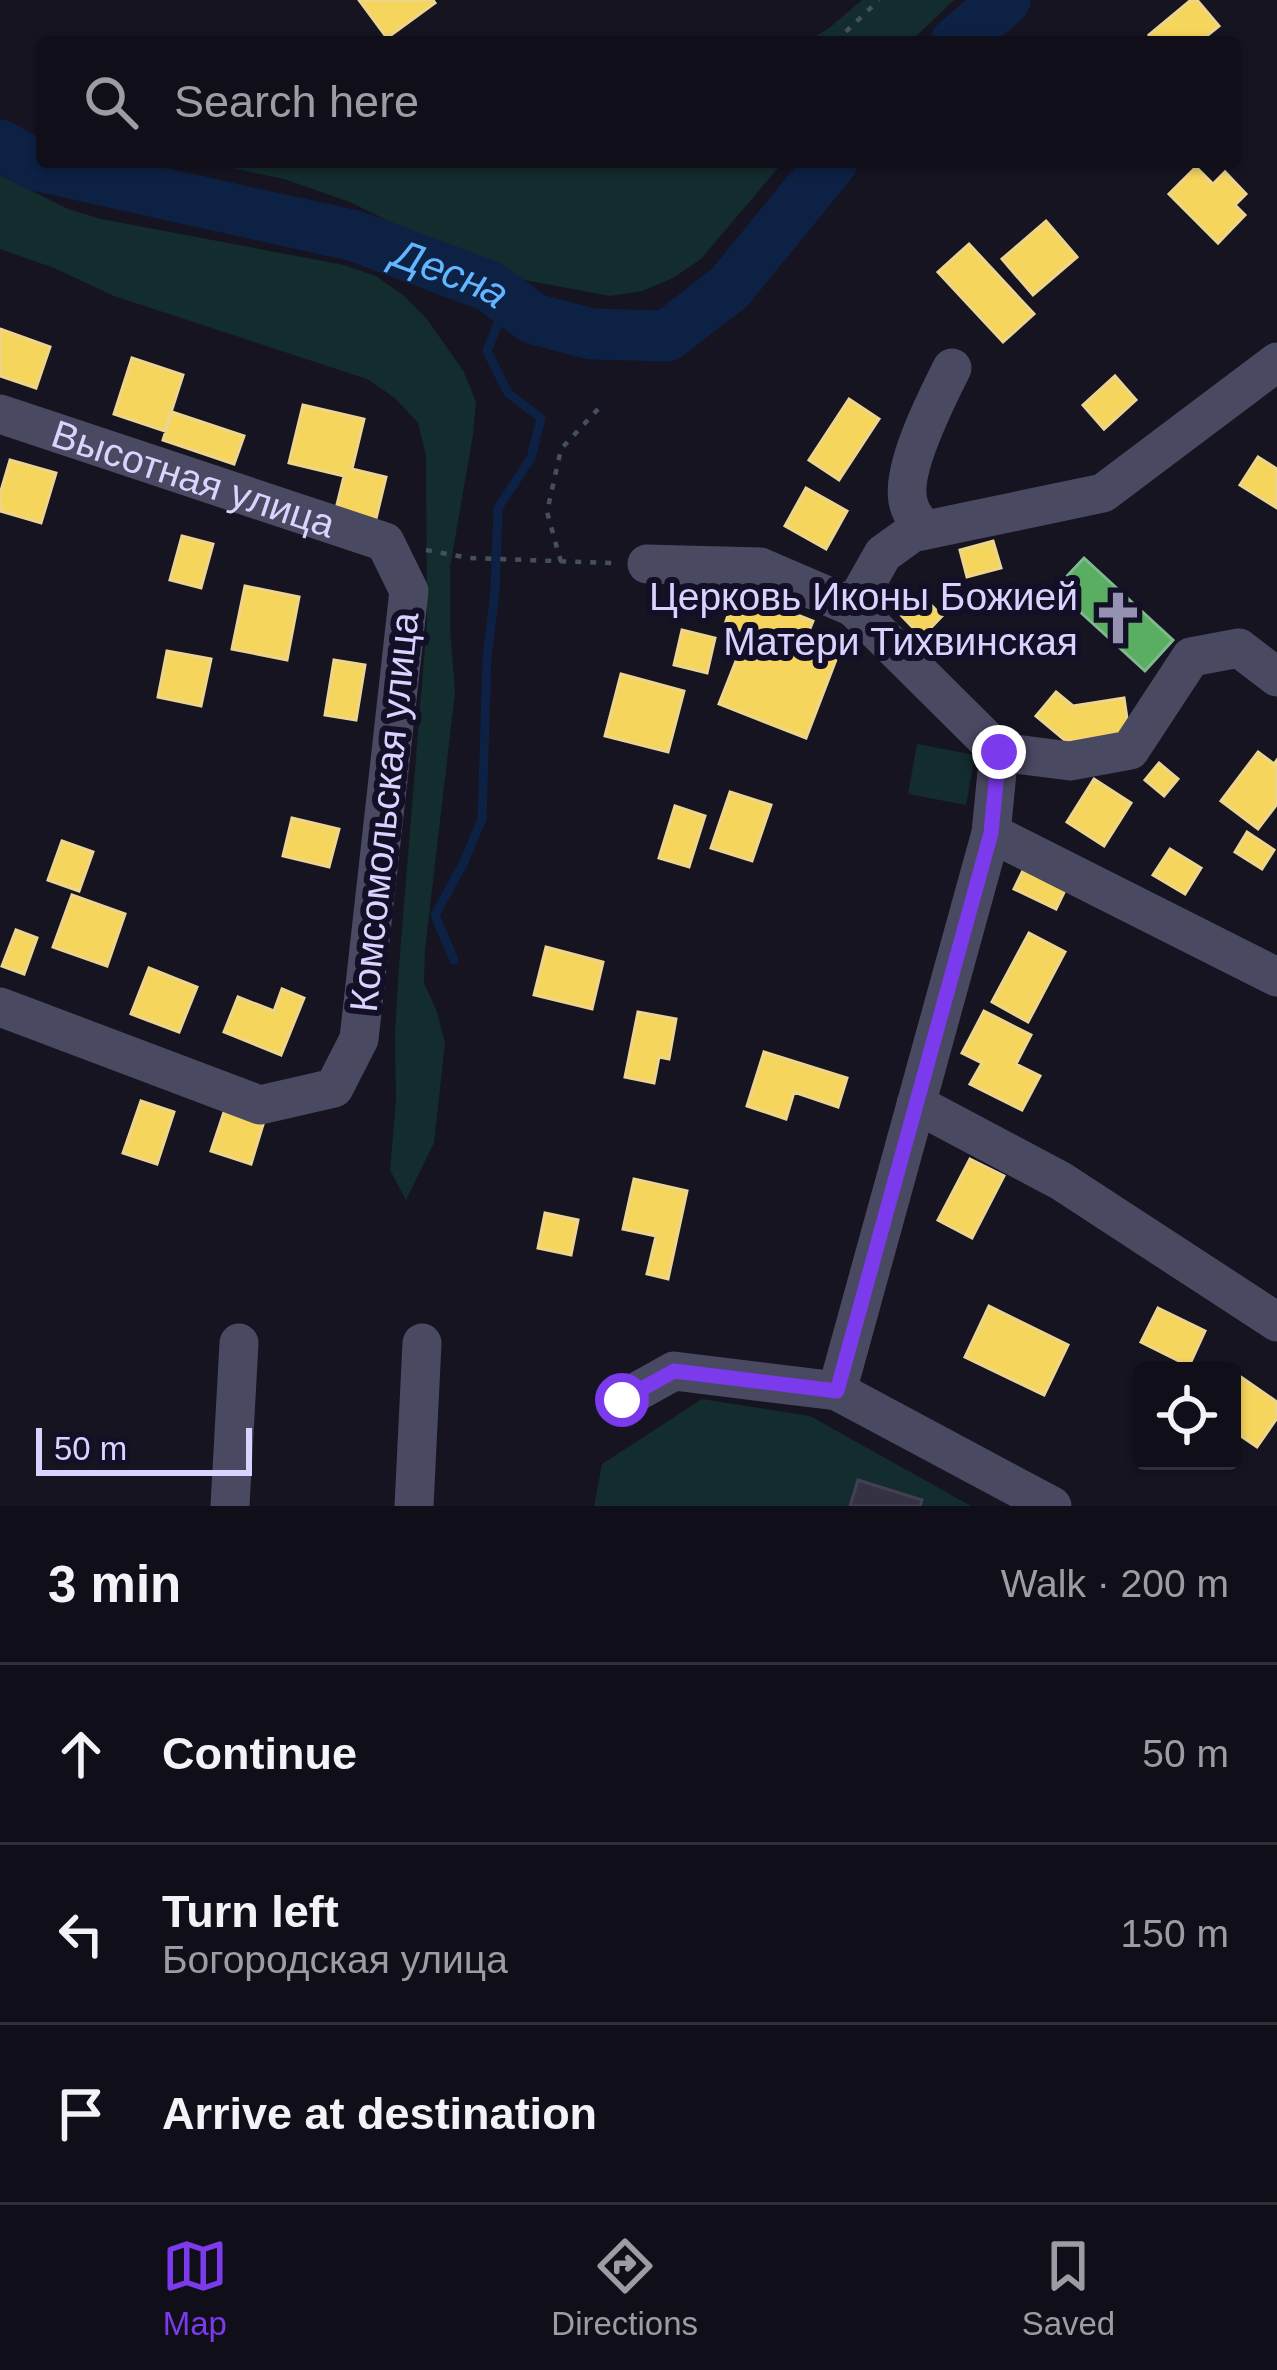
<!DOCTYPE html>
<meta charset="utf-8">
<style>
body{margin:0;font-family:Helvetica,sans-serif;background:#1e1d26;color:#f1f3f6}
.controls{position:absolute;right:36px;bottom:36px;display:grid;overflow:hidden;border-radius:12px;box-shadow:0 3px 9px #0004}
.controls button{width:108px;height:108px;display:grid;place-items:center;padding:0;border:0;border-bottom:3px solid #302f38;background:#100f19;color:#f1f3f6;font:60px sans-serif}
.scale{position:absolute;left:36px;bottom:30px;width:216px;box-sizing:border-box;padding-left:12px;border:6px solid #d9d4ff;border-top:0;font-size:33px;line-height:42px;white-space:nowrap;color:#d9d4ff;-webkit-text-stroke:9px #130f26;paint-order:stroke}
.stop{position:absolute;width:36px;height:36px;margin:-27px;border:9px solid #7c3aed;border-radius:50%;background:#fff}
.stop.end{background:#7c3aed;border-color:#fff;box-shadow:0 3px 12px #0008}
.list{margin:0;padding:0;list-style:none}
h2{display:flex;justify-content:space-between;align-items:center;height:156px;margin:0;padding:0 48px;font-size:51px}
h2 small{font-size:39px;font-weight:400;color:#9c9ca2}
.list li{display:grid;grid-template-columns:78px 1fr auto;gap:36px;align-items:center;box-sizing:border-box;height:180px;padding:0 48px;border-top:3px solid #302f38}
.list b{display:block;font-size:45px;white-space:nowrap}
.list p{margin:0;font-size:39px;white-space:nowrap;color:#9c9ca2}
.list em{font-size:39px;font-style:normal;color:#9c9ca2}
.icon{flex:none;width:66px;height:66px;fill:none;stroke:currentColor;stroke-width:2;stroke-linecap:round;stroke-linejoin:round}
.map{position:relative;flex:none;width:1277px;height:1506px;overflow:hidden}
.search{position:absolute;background:#100f19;box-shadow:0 3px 9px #0004;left:36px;right:36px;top:36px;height:132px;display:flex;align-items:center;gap:30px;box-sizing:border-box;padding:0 42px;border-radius:12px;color:#9c9ca2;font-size:45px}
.sheet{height:696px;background:#100f19}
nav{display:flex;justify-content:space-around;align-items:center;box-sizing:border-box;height:168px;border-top:3px solid #302f38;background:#100f19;font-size:33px;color:#9c9ca2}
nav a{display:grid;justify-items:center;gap:6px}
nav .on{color:#7c3aed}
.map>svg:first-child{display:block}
</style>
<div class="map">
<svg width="1277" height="1506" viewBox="0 0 1277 1506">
<rect width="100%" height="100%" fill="#161421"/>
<path fill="#132c2d" d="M862 0H954L910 42H806L829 28Z
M222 162H783L701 259 673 278 642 291 610 296 497 275 350 202 284 179 236 169Z
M0 175 68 209 101 219 344 265 376 276 404 296 427 319 464 372 476 402 473 435 450 567V629L455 692 425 950 424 983 437 1012 445 1043 434 1143 406 1200 390 1170 396 1100 395 1033 399 966 427 622 426 456 418 423 395 398 367 379 114 296 54 268 0 249Z
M917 744 975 755 966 805 908 794Z
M702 1399 810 1416 971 1506H594L602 1464Z"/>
<path fill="#f6d55c" stroke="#edd58d" stroke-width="3" d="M359 0H433L435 3 387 38Z
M1191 0H1197L1219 26 1204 38 1208 42H1155L1149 35Z
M1196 167 1213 184 1225 172 1246 194 1235 205 1245 215 1218 243 1169 194Z
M1046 221 1077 257 1033 295 1002 259Z
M969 244 1034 314 1003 342 938 272Z
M0 329 50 347 36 388 0 376Z
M132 358 183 375 165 431 114 414Z
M1115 376 1136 400 1104 429 1083 405Z
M849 399 879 419 839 480 809 460Z
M303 405 364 419 352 469 386 477 374 527 334 517 344 476 289 463Z
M172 412 244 436 234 464 163 440Z
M1258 457 1277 469V508L1240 485Z
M10 460 56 473 41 523 0 511V494Z
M806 488 847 511 826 549 785 526Z
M182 536 213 544 201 588 170 580Z
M993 541 1001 568 967 577 960 550Z
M245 586 299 597 287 660 232 649Z
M737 591 813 621 809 631 842 644 806 738 719 704 747 633 725 624Z
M919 593 942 616 922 637 899 613Z
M682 630 715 638 707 673 674 665Z
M167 651 211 659 201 706 158 697Z
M334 660 365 665 356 720 325 715Z
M621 674 684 691 668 752 605 736Z
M1056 692 1073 706 1124 698 1129 732 1067 742 1036 716Z
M1258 752 1274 764 1277 760V804L1258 829 1221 801Z
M1159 763 1178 779 1164 796 1145 780Z
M1094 779 1131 803 1104 846 1067 822Z
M730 792 771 805 752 861 711 848Z
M675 806 705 816 689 867 659 858Z
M292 818 339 829 329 867 283 856Z
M1247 832 1274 850 1262 869 1235 852Z
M62 841 93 852 79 891 48 880Z
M1170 849 1201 868 1185 894 1153 875Z
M1028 860 1070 880 1056 909 1014 889Z
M72 895 125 914 107 966 53 947Z
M16 930 37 938 24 974 2 966Z
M1029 933 1065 952 1028 1022 992 1002Z
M546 947 603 962 592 1009 534 995Z
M149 968 197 987 179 1032 131 1014Z
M282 989 304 998 281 1055 224 1032 238 997 274 1011Z
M984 1011 1031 1035 1016 1064 1040 1076 1022 1110 970 1084 982 1063 962 1053Z
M638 1012 676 1019 669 1059 659 1057 654 1083 625 1077Z
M764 1052 847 1078 838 1107 794 1092 786 1119 747 1106Z
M141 1101 174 1112 157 1164 123 1153Z
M226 1106 265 1118 251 1164 211 1151Z
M970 1159 1004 1176 972 1238 938 1220Z
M634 1179 687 1191 668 1279 647 1274 656 1236 623 1229Z
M545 1213 578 1220 571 1255 538 1248Z
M989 1306 1068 1345 1044 1395 965 1357Z
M1158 1308 1205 1331 1189 1366 1141 1342Z
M1238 1375 1277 1402V1418L1257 1447 1232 1430V1384Z"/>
<path fill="#5aae61" stroke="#80b990" stroke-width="3" d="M1084 558 1173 640 1145 671 1055 589Z"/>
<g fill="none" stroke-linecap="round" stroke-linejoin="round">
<path stroke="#0d2144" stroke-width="9" d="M454 960 435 915 463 864 482 819 487 657 495 592 498 508 531 458 541 418 508 393 487 351 502 313 510 302"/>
<g stroke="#0d2144" stroke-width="51">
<path d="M956 42 1005 0"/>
<path id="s1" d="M0 145 35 165 355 236 489 286 534 319 592 334 667 336 730 287 832 162"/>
</g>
</g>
<path fill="#343243" stroke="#433f54" stroke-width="3" d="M858 1480 922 1500 920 1506H850Z"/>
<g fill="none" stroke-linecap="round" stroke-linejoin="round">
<path stroke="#44505f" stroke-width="4.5" stroke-dasharray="6 9" stroke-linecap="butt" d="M835 42 879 0
M426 550 469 558 612 563
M561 562 547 512 561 449 599 408"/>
<g stroke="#4a4962" stroke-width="39">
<path id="s2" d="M0 414 385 542 409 591 359 1039 334 1088 260 1105 0 1007"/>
<path d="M924 530C919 523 911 514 909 505 898 473 937 398 952 368"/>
<path d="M647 564 760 567 853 607"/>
<path d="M999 752 1070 761 1130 750 1191 657 1239 648 1277 677"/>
<path d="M991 833 1277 977"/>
<path d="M916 1104 1061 1181 1277 1322"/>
<path d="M837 1391 991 833 999 752 853 607 883 554 912 533 1103 493 1277 362"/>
<path d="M622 1400 674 1371 837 1391 1052 1506"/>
<path d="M230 1506 239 1343"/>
<path d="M414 1506 422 1343"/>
</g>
</g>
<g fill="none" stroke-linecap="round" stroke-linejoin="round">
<path stroke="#7c3aed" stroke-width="15" d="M622 1400 674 1371 837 1391 991 833 999 752"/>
</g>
<defs>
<symbol id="church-bare" viewBox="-9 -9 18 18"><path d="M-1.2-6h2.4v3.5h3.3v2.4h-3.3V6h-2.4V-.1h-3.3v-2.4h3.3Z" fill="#9591b1" stroke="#130f26" stroke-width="2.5" paint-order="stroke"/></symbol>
</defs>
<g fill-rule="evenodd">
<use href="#church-bare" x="1080" y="580" width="76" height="76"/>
</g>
<g text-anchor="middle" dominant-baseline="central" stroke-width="12" stroke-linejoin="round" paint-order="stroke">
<g font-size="39" fill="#d9d4ff" stroke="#130f26">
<text stroke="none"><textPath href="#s2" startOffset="204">Высотная улица</textPath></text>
<text transform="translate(384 812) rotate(-84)">Комсомольская улица</text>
</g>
<g font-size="39" fill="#d9d4ff" stroke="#130f26" text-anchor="end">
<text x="1078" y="596">Церковь Иконы Божией<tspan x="1078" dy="45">Матери Тихвинская</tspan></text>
</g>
<g font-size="42" font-style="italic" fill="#62b6ff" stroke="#130f26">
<text stroke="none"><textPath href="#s1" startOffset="471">Десна</textPath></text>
</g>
</g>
</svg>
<div class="controls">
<button><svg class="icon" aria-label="locate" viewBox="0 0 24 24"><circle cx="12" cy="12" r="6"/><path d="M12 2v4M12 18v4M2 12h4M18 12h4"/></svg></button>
</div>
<div class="scale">50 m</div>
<div class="stop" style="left:622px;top:1400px"></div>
<div class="stop end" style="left:999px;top:752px"></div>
<div class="search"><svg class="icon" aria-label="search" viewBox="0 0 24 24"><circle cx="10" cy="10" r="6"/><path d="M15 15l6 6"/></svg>Search here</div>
</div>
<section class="sheet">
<h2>3 min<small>Walk · 200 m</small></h2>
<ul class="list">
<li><svg class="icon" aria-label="ahead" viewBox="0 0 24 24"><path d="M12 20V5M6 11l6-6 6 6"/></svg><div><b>Continue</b></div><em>50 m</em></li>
<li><svg class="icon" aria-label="left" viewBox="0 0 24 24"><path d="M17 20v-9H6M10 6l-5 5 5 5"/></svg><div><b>Turn left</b><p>Богородская улица</p></div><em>150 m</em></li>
<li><svg class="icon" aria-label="arrive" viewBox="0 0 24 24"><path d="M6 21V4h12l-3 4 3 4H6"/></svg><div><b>Arrive at destination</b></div></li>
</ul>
</section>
<nav>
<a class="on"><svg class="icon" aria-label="map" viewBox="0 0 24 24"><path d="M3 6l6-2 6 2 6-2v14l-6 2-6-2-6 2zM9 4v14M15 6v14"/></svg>Map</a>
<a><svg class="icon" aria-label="directions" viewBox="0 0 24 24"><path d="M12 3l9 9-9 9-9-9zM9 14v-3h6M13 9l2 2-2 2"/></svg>Directions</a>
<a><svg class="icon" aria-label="saved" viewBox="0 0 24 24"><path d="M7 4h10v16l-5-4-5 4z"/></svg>Saved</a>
</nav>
